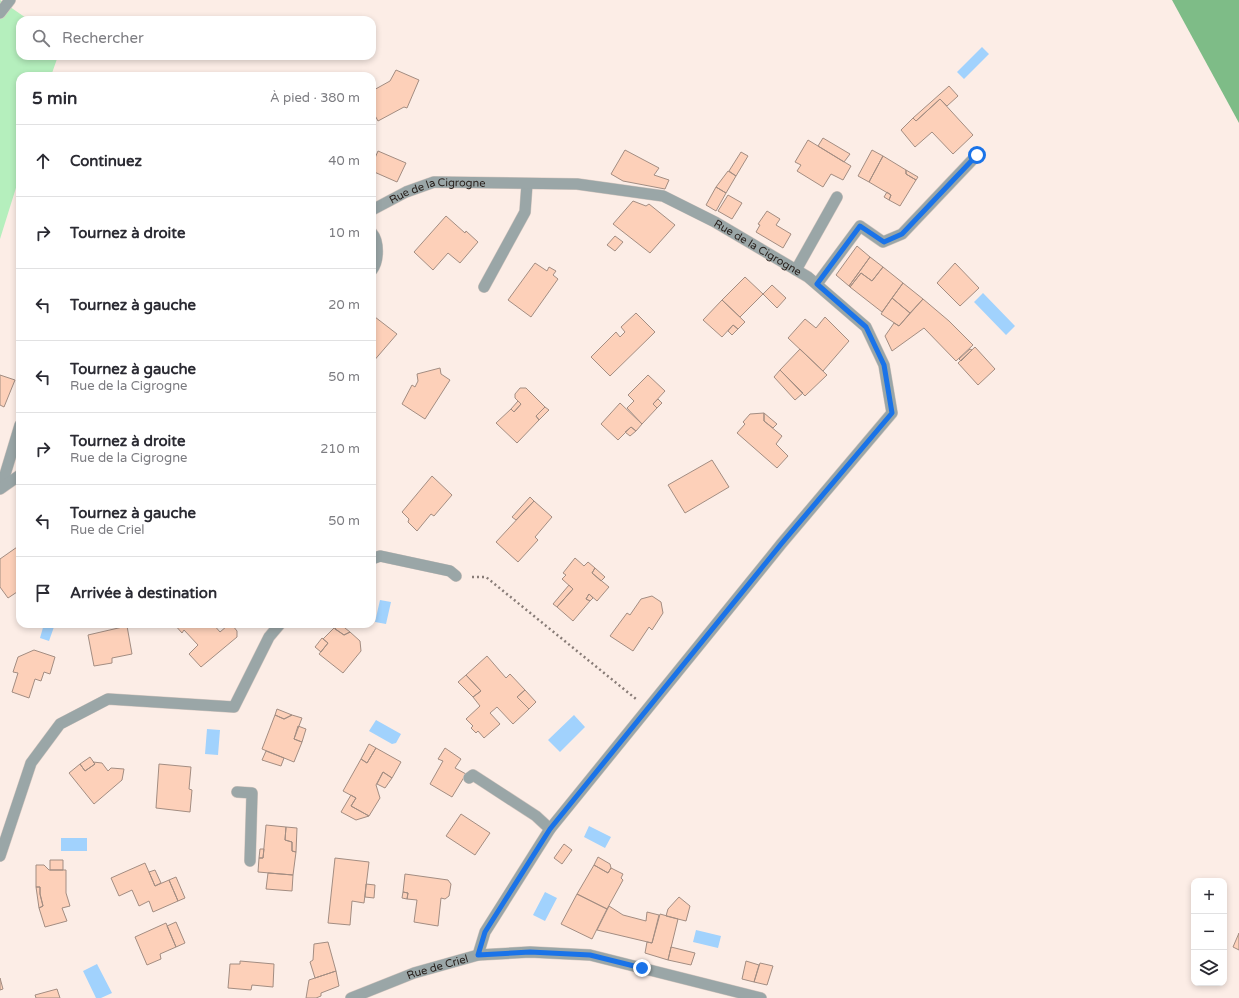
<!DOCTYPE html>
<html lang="fr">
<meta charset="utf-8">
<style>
body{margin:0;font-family:"Varela Round",sans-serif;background:#f2f2f3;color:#2b2b33}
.controls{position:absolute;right:12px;bottom:12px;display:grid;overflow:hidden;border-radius:8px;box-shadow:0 2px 6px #0003}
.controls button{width:36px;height:36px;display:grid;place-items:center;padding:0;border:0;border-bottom:1px solid #e1e1e2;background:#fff;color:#2b2b33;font:20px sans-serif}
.stop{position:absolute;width:12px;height:12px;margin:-9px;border:3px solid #1a73e8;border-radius:50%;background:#fff}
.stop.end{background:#1a73e8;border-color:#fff;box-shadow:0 1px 4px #0008}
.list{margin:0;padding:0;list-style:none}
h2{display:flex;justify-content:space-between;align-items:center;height:52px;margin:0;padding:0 16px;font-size:17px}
h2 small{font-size:13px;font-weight:400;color:#7c7c81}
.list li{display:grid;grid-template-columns:26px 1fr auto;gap:12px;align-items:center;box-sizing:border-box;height:72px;padding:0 16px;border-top:1px solid #e1e1e2}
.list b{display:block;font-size:15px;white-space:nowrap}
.list p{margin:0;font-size:13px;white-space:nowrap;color:#7c7c81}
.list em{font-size:13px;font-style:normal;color:#7c7c81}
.icon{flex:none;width:22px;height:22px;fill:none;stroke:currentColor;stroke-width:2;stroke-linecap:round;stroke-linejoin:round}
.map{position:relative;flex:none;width:1239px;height:998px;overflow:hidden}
.search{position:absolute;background:#fff;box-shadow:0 2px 6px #0003;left:16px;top:16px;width:360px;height:44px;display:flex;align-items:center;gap:10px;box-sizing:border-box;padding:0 14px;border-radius:12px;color:#7c7c81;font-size:15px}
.panel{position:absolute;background:#fff;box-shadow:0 2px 6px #0003;left:16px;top:72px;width:360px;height:556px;border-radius:12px}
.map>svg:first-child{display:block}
</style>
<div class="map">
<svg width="1239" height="998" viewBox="0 0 1239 998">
<rect width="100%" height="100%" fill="#fcede6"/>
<path fill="#b5efbd" d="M0 0 29 20H20V56H58L51 76H20V175L0 239Z"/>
<path fill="#7ebc87" d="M1172 0H1239V123Z"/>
<path fill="#a1d2fd" d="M982 47 989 54 964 79 957 72Z
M983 293 1015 326 1006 335 974 302Z
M380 600 391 602 386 624 375 622Z
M44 624H55L49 641 40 638Z
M574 715 585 727 560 752 548 740Z
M376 720 401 734 396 743 392 744 369 731Z
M207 729 220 730 218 755 205 754Z
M589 826 611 837 605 848 584 837Z
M61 838H87V851H61Z
M545 892 557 898 545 921 533 915Z
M696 930 721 936 718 948 693 942Z
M97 964 112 993 101 998H96L83 971Z"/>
<path fill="#fdd0b9" stroke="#a38d82" d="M396 70 419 80 407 108 404 107 378 121 372 110V91L390 81Z
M949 86 958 96 947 106 940 99 916 121 913 118Z
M940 99 973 135 953 154 932 132 915 147 901 130 913 118 916 121Z
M823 138 850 154 844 162 818 146Z
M808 140 851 166 843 180 831 174 823 187 797 171 801 165 795 162Z
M625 150 659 168 654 175 669 180 665 189 623 181 611 174Z
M872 150 883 156 869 182 858 176Z
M378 151 406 163 397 182 372 171V165Z
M741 152 748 156 736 176 729 171Z
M883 156 906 170V174L916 180 900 206 889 200 891 195 869 182Z
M906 170 918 177 916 180 906 174Z
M728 171 736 176 726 193 716 187Z
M716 187 726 193 716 211 706 205Z
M887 192 891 195 889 200 884 197Z
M728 195 742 203 732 219 718 211Z
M633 201 646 206 649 204 675 225 650 253 613 224Z
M767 211 780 219 776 225 791 234 783 248 756 232 760 225 758 224Z
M446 216 465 233 466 231 478 242 460 263 448 253 433 270 414 252Z
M615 236 623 242 615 251 607 245Z
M857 246 870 257 849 286 836 275Z
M870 257 883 267 872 281 861 273 850 287 849 286Z
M535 263 547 271 549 267 556 271 553 275 558 279 531 317 508 300Z
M955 263 979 288 960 306 937 283Z
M883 267 903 283 882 312 850 287 861 273 872 281Z
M745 277 763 294 740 317 722 300Z
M903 283 923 299 910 313 892 298Z
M772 285 786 298 777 308 763 294Z
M892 298 910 313 899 326 881 314Z
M923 299 949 321 973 345 956 361 924 328 892 351 885 336 894 323 899 326Z
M722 300 745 322 738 329 733 325 722 337 703 320Z
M636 313 655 332 610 376 591 357 616 332 620 337 625 332 621 327Z
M375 317 397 334 372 363V321Z
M825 317 849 341 823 371 788 338 805 319 816 328Z
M733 325 738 329 732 335 728 331Z
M975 347 995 369 978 385 958 363Z
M800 349 827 375 805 396 780 370Z
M970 349 972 350 961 361 959 359Z
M440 368 441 374 450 380 425 419 402 404 412 385 415 387 418 381 417 374Z
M780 370 803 393 795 400 774 377Z
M0 375 15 380 4 407 0 405Z
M648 375 665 391 653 404 657 408 642 424 627 408 634 401 628 395Z
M520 388H526L545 407 536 416 539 420 517 443 496 423 511 409 514 412 521 404 515 398V394Z
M658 399 662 403 657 408 653 404Z
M518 401 521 404 514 412 511 409Z
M620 403 642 424 636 431 631 427 618 440 601 424Z
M545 407 549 410 539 420 536 416Z
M764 413V421L782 436 776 444 788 456 777 468 737 433 745 424 743 422 750 414Z
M764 413 777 424 773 428 764 421Z
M631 427 636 431 630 436 625 432Z
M712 460 729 487 685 513 668 485Z
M432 476 452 495 434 516 431 514 417 531 408 522 409 519 402 512Z
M530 497 534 501 516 520 512 517Z
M534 501 552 517 535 537 538 540 518 562 496 542Z
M20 545V590L8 598 0 587V559Z
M575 558 584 566 588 562 595 568 592 573 609 587 597 601 589 594 586 599 590 601 573 621 557 607 573 589 562 579 566 575 563 573Z
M595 568 605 577 601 581 592 573Z
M569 585 573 589 557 607 553 604Z
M589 594 593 598 590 601 586 599Z
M652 596 661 602 663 613 652 630 649 627 633 651 610 636 627 613 630 615 641 599Z
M174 624H213L220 632 227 626H233L237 631V637L201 667 189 654 198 645 184 630 182 633Z
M340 624 350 632 344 635 335 629Z
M127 626 132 654 112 658V663L94 666 88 635Z
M334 628 344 635 350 632 360 641 361 651 343 673 319 654 328 643 323 639Z
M322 638 328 643 321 652 315 647Z
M34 650 55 657 50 674 44 672 41 681 35 679 29 698 12 692 18 673 13 672 18 657Z
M487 656 506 678 510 674 525 690 517 697 529 709 513 724 497 707 490 713 500 724 484 738 478 731 476 733 471 728 473 726 466 719 480 706 473 697 481 691 466 675Z
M466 675 481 691 473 697 458 682Z
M525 690 536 702 529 709 517 697Z
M277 709 292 715 284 719 275 715Z
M275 715 284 719 292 715 302 718 294 739 302 742 294 762 262 749Z
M298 726 306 729 302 742 294 739Z
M369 744 376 748 367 763 361 759Z
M376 748 401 762 392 778 383 772 376 785 380 798 369 816 351 806 356 798 343 791 361 759 367 763Z
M445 748 461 759 455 768 466 774 452 797 430 784 443 761 438 759Z
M266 751 284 758 281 766 262 760Z
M90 757 95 764 85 771 80 764Z
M93 762 102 763 108 771 111 768 124 769 122 780 94 804 69 773 80 764 85 771 95 764Z
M159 764 191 767 189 789 192 790 190 812 156 808Z
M383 772 392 778 385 788 377 784Z
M351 795 356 798 351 806 369 816 356 820 341 812Z
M461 814 490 833 475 855 446 836Z
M266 825 286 827 285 840 292 842V851L296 852 293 875 258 872 259 858H263Z
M286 827 297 828 296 852 292 851V842L285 840Z
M564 844 572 850 562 864 554 858Z
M260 849H264L263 858H259Z
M598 857 610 864 611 868 608 873 594 865Z
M335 858 369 862 364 903 352 901 350 925 328 923Z
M50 860H63V870H50Z
M145 863 155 886 169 880 178 901 153 912 149 901 139 906 132 890 119 896 111 878Z
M36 865H44L49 870H66V893L70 906 62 908 67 921 45 927 39 908 43 906 40 894V887H36Z
M594 865 608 873 611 868 623 874 621 878 623 880 607 909 577 894Z
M155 870 161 883 155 886 149 872Z
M268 873 293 875 292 891 266 889Z
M405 874 448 880 451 884 449 896 445 899 441 898 438 926 414 922 417 900 407 899 408 893 403 892Z
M176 877 185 898 178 901 169 880Z
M366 884 375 885 374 898 365 897Z
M36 887H40V894L43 906 39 908Z
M403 892 408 893 407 899 402 898Z
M577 894 607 909 592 939 561 924Z
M679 897 690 906 686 921 666 916 668 909Z
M609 906 623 915 646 921 647 912 659 915 652 943 597 930Z
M660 914 678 919 668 960 645 953 647 942 652 943Z
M176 922 185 943 176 947 167 926Z
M166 923 176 947 160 954 161 959 147 965 135 937Z
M1239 933V950L1233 947Z
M328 942 336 971 315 978 310 962 313 960 314 944Z
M671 947 695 953 691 965 668 960Z
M240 961 274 964 273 987 252 985 251 990 228 988 230 964H240Z
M746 961 759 965 754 982 742 979Z
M760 963 773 966 767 985 754 982Z
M336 971 339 986 321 993V996L316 998H306L309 980Z
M0 978 3 989 0 990Z
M57 989 60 998H36L35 995Z"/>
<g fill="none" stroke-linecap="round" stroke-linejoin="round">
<defs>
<path id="service" d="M0 13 10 0
M372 233C379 241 379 261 372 270
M796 270 837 197
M817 284 860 226 883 242 902 234 977 155
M484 287 525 212 527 184
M1 488 20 425
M469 778 473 775 536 816 550 829
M237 792 252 793 250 861"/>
<g id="minor">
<path id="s1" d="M372 210 406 192 434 182 577 184 663 196 715 222 808 277 866 327 884 365 892 413 782 543 550 829 485 932 478 955"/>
<path d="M0 489 20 475"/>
<path d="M372 559 380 556 450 571 456 576"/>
<path d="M0 856 31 763 60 724 108 699 234 707 269 637 280 624"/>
<path id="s2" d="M351 998 414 973 478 955 530 952 590 955 761 998"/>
</g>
</defs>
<use href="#service" stroke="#d6c8c1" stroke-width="12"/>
<use href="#minor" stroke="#d6c8c1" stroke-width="12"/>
<path stroke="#887c77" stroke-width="2.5" stroke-dasharray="2 3" stroke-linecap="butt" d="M472 577H486L636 699"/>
<use href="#service" stroke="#9aa6a7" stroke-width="11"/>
<use href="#minor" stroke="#9aa6a7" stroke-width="11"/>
</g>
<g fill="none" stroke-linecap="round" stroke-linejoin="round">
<path stroke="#1a73e8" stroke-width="5" d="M642 968 590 955 530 952 478 955 485 932 550 829 782 543 892 413 884 365 866 327 817 284 860 226 884 242 902 234 977 155"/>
</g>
<g text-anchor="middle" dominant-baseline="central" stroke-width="4" stroke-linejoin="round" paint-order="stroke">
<g font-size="11" fill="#271e1a" stroke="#fcede6">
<text stroke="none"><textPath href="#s1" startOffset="70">Rue de la Cigrogne</textPath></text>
<text stroke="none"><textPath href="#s1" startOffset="406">Rue de la Cigrogne</textPath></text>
<text stroke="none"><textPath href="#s2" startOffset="92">Rue de Criel</textPath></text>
</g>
</g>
</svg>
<div class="controls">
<button>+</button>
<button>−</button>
<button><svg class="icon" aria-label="layers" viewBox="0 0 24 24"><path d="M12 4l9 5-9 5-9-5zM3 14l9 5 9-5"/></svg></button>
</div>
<div class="stop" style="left:977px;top:155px"></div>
<div class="stop end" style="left:642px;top:968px"></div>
<div class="search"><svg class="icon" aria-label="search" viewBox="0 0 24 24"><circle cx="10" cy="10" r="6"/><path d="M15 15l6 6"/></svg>Rechercher</div>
<section class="panel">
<h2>5 min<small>À pied · 380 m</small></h2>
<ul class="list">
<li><svg class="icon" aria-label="ahead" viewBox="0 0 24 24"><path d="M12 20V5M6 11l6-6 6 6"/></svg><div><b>Continuez</b></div><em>40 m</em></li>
<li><svg class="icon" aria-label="right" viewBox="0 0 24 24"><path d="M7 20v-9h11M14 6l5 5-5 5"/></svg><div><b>Tournez à droite</b></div><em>10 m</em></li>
<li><svg class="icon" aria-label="left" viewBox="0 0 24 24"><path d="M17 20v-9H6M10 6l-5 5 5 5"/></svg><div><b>Tournez à gauche</b></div><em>20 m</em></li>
<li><svg class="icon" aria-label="left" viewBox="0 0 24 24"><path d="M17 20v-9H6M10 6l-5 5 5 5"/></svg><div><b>Tournez à gauche</b><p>Rue de la Cigrogne</p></div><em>50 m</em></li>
<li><svg class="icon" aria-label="right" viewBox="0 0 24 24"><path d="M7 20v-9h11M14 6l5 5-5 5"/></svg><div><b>Tournez à droite</b><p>Rue de la Cigrogne</p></div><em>210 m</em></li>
<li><svg class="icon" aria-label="left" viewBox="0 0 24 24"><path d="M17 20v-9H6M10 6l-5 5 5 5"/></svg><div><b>Tournez à gauche</b><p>Rue de Criel</p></div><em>50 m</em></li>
<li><svg class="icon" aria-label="arrive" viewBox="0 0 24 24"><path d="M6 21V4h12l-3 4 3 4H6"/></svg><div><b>Arrivée à destination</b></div></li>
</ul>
</section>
</div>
